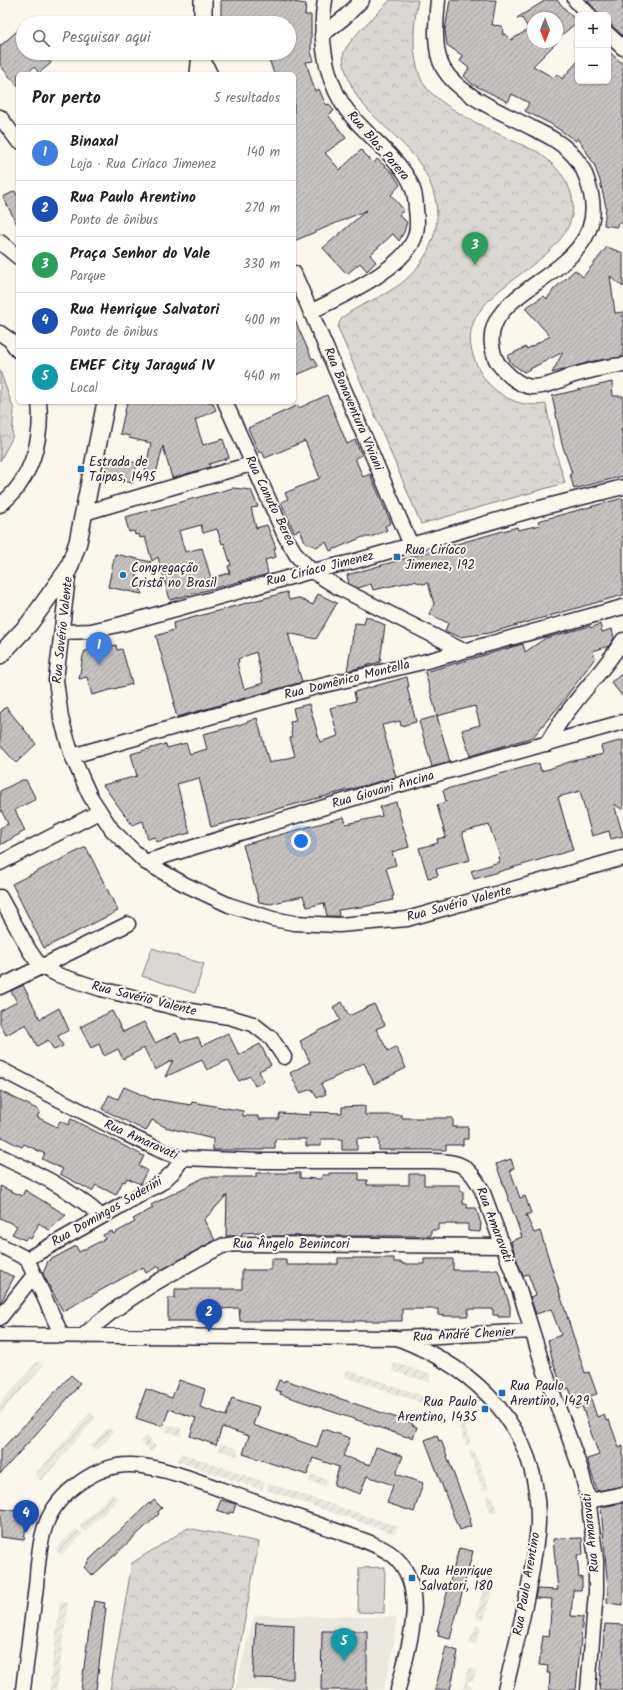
<!DOCTYPE html>
<html lang="pt">
<meta charset="utf-8">
<style>
body{margin:0;font-family:Kalam,sans-serif;background:#f6f6f6;color:#222}
.controls{position:absolute;right:12px;top:12px;display:grid;overflow:hidden;border-radius:6px;box-shadow:0 1px 3px #0004}
.controls button{width:36px;height:36px;display:grid;place-items:center;padding:0;border:0;border-bottom:1px solid #e0e0e0;background:#fff;color:#222;font:20px sans-serif}
.compass{position:absolute;left:527px;top:12px;width:36px;height:36px;border-radius:50%;background:#fff;box-shadow:0 1px 3px #0004;rotate:180deg}
.you{position:absolute;left:301px;top:841px;width:14px;height:14px;margin:-10px;border:3px solid #fff;border-radius:50%;background:#1a73e8;box-shadow:0 0 0 6px #1a73e833}
.badge{display:grid;place-items:center;width:26px;height:26px;border-radius:50%;background:#d93025;color:#fff;font-size:13px;font-weight:700}
.pin{position:absolute;translate:-50% -33px;filter:drop-shadow(0 1px 2px #0008)}
.pin::after{content:'';position:absolute;top:21px;width:14px;height:12px;background:inherit;clip-path:polygon(0 0,100% 0,50% 100%)}
.list{margin:0;padding:0;list-style:none}
h2{display:flex;justify-content:space-between;align-items:center;height:52px;margin:0;padding:0 16px;font-size:17px}
h2 small{font-size:13px;font-weight:400;color:#767676}
.list li{display:grid;grid-template-columns:26px 1fr auto;gap:12px;align-items:center;box-sizing:border-box;height:56px;padding:0 16px;border-top:1px solid #e0e0e0}
.list b{display:block;font-size:15px;white-space:nowrap}
.list p{margin:0;font-size:13px;white-space:nowrap;color:#767676}
.list em{font-size:13px;font-style:normal;color:#767676}
.icon{flex:none;width:22px;height:22px;fill:none;stroke:currentColor;stroke-width:2;stroke-linecap:round;stroke-linejoin:round}
.map{position:relative;flex:none;width:623px;height:1690px;overflow:hidden}
.search{position:absolute;background:#fff;box-shadow:0 1px 3px #0004;left:16px;top:16px;width:280px;height:44px;display:flex;align-items:center;gap:10px;box-sizing:border-box;padding:0 14px;border-radius:22px;color:#767676;font-size:15px}
.panel{position:absolute;background:#fff;box-shadow:0 1px 3px #0004;left:16px;top:72px;width:280px;height:332px;border-radius:6px}
.map>svg:first-child{display:block}
</style>
<div class="map">
<svg width="623" height="1690" viewBox="0 0 623 1690">
<defs>
<pattern id="industrial-furrows" width="10" height="10" patternUnits="userSpaceOnUse"><rect width="10" height="10" fill="#ebe7df"/><path d="M-1 1l2-2M0 10L10 0M9 11l2-2" fill="none" stroke="#c9c6c0"/></pattern>
<pattern id="forest-crowns" width="20" height="18" patternUnits="userSpaceOnUse"><rect width="20" height="18" fill="#dbd8d3"/><path d="M2 6a3 3 0 1 1 6 0M12 15a3 3 0 1 1 6 0" fill="none" stroke="#bcb9b6"/></pattern>
<pattern id="building-hatch" width="6" height="6" patternUnits="userSpaceOnUse"><rect width="6" height="6" fill="#c6c2c0"/><path d="M-1 1l2-2M0 6l6-6M5 7l2-2" fill="none" stroke="#aaa6a6"/></pattern>
</defs>
<rect width="100%" height="100%" fill="#fbf7ec"/>
<filter id="ink" filterUnits="userSpaceOnUse"><feTurbulence type="fractalNoise" baseFrequency=".025" numOctaves="2"/><feDisplacementMap in="SourceGraphic" scale="8" xChannelSelector="R" yChannelSelector="G"/><feConvolveMatrix kernelMatrix="1 2 1 2 8 2 1 2 1" color-interpolation-filters="sRGB"/></filter>
<g filter="url(#ink)">
<path fill="#ebe7df" d="M254 1615 397 1617 392 1654 383 1690H235Z"/>
<path fill="url(#industrial-furrows)" d="M38 1361 43 1366 0 1414V1403Z
M394 1363 431 1374 429 1382 392 1371Z
M347 1370 436 1400 434 1407 345 1377Z
M90 1412 96 1418 41 1481 35 1475Z
M461 1413 471 1444 466 1446 455 1415Z
M168 1425 181 1428V1436L165 1431Z
M108 1428 114 1432 97 1451 90 1446Z
M147 1436 156 1446 151 1452 140 1441Z
M220 1443 238 1449 237 1456 218 1450Z
M474 1451 489 1488 483 1491 469 1452Z
M181 1453 265 1482 262 1490 177 1461Z
M311 1474 327 1479 325 1486 309 1482Z
M268 1483 397 1526H398L395 1534 266 1490Z
M112 1493 118 1500 85 1532 79 1526Z
M491 1495 498 1511 491 1514 485 1497Z
M76 1529 83 1534 61 1555 55 1549Z
M486 1575 495 1579 484 1619 476 1618Z
M60 1601 68 1603 57 1690H49Z
M476 1624 481 1626 476 1644H469Z
M468 1668 476 1670 474 1681H468L467 1685 472 1686 471 1690H463Z"/>
<path fill="url(#forest-crowns)" stroke="#7e7d87" d="M390 0H418C413 26 411 56 422 81 434 107 511 140 538 152 553 163 568 178 572 197 585 268 446 284 474 358 478 368 482 378 491 386 507 401 524 407 546 404L554 446 565 483 421 524 338 328C339 324 340 320 343 317 358 305 378 299 393 289 418 274 436 245 437 216 437 199 431 181 422 167 406 142 380 125 362 103 354 94 340 64 344 52 350 38 379 12 390 0Z
M0 371 14 410 12 438 0 461Z
M188 1528 259 1542 232 1690H110L132 1563Z"/>
<path fill="#dbd8d3" stroke="#7e7d87" d="M152 948 204 964 195 993 142 976Z
M385 1567 384 1613 358 1612 359 1568Z"/>
<path fill="url(#building-hatch)" stroke="#22223b" fill-rule="evenodd" d="M221 0H281L306 4 305 15H311V52L314 61 306 62 315 91 319 89 326 105 329 104 334 111 328 115 346 138 325 153 340 170 361 150 374 163 377 159 392 172 400 185 391 195 404 210 399 215 407 222 404 232 399 241 393 234 370 255 376 262 367 271 360 263 347 274 323 248 367 210 294 241V74H274L267 53H289V23L259 19 258 23H221Z
M450 0H496L492 25 502 26 503 35 505 34 511 40 529 29 522 18H517L546 0H557L577 22 557 39V18H533V42H557L533 66 554 78 557 74 562 79 578 61V81H608V51L623 64V223H618L617 227 604 225 606 207 600 181 594 164 578 138 576 141 551 124 525 111 529 103 512 94 508 102 472 84 464 76 469 68 460 61 463 56 447 45 445 30Z
M587 0H623V36L608 22V15H600Z
M23 26V53H42L51 63 39 73 34 67 26 74H18V87L0 65V46Z
M15 191 18 197V226L3 197Z
M607 247 623 253V287L610 276 615 313 623 312V357L593 361 552 373 563 352 524 372 512 364 507 356 526 347 527 349 550 336 525 308 544 296 547 299 554 289 575 270 583 277Z
M294 318 312 359 314 358 318 366 294 376Z
M612 382 613 396H623V429H621L623 440V476L574 489 570 474 572 473 562 444 552 396Z
M327 395 347 444 355 440 362 455 355 458 363 477 370 474 391 523 385 526 387 530 371 537H363L330 551 326 542 316 547 305 542 300 530 294 532 281 502 288 499 285 493 320 478 305 441 265 458 262 451 259 453 248 428 298 405 299 408Z
M127 402H212L216 410 195 420 203 445 223 439 229 458 209 464 210 467 172 478 163 446 156 474 145 471 151 443 129 438 130 436 120 434Z
M108 457 137 463 133 483 104 477Z
M233 488 251 490 258 507 251 508 256 528 267 525 276 548 274 549 276 557 265 560 268 574 170 600 158 557 152 561 145 537 140 538 139 534 135 535 134 531 129 532 125 517ZM201 525 203 533 217 529 222 544 224 543 231 565 228 566 230 573 211 578 202 548 185 552 179 531Z
M623 498V595L489 633 460 637 445 631 448 623 429 614 434 604 428 583 423 584 414 581 373 590 371 584 358 588 349 584 348 580 347 575 517 527 518 530 540 525 538 521Z
M115 554 151 562 136 573 142 594 108 587Z
M287 592 289 600 298 598 313 605 318 594 337 603 316 639 288 633 302 682 177 717 173 703H175L156 636 174 630 173 623ZM256 652 263 683 244 689 237 663 239 662 238 659Z
M366 616 385 625 380 662 347 671 355 623 364 624Z
M600 624 602 632 612 629 614 638 609 646 593 651 595 658 560 705 533 737 470 756 462 730 480 725 475 706 437 716 425 672 523 644 525 652 546 638 590 626 591 628Z
M116 645 117 650 122 649 132 684 92 695 87 677 79 679 83 656 85 651Z
M623 673V697L611 682Z
M407 677 409 687H407L416 722 401 726 400 721 382 725 396 777 211 827 199 778 177 784 190 833 156 842 155 837 148 839 143 821 132 825 103 785 137 776 131 754 166 744 167 748 186 743 190 754 207 749 203 734 239 725 257 718 269 763 295 756 290 738 292 737 291 732 292 731 290 722 296 721 293 708 309 704 320 742 338 736 330 708 356 701 354 692Z
M6 707 36 744 16 763 0 745V713Z
M437 716 450 762 432 767 419 721Z
M623 740V810L614 804 623 836 611 839 609 831 592 836 580 791 558 797 573 850 474 879 471 871 499 862 498 857 500 856 489 825 462 832 470 860 436 869 438 876 428 878 419 848 438 843 437 839 446 837 437 805 446 802 443 790 539 763 541 771 549 769 569 762 603 754 601 746Z
M22 780H26L36 799 15 810 25 831 0 845V828L8 824 0 808V791Z
M396 802 409 847 392 852 396 865 386 868 394 896H392L393 900 368 906 338 910 339 916H327L324 903 307 907 303 896 270 904 259 902 243 845 344 817 346 824 382 816 380 807Z
M86 847 118 911 44 948 12 884Z
M23 985 40 1019 59 1008 69 1030 58 1036 63 1046 54 1050 48 1040 37 1046 26 1024 6 1035 0 1024V1011L17 1002 11 991Z
M342 1002 349 1016 374 1004 385 1025 376 1029 388 1051 396 1047 406 1068 374 1084 364 1063 321 1084 326 1094 317 1098 312 1089 300 1093 290 1073 310 1062 300 1041 340 1020 333 1007Z
M112 1011 123 1032 144 1022 155 1043 176 1033 181 1042 198 1037 202 1046 228 1033 239 1055 260 1044 271 1065 259 1071 264 1081 255 1086 250 1076 239 1081 228 1060 207 1070 202 1060 165 1077 173 1060 155 1070 144 1048 123 1059 118 1049 104 1056 99 1044 91 1048 80 1027Z
M124 1087 154 1100V1099L191 1105 192 1102 243 1111V1116H258V1119H278L280 1113 311 1115 310 1112 342 1113V1107L365 1106V1115H402V1118H453V1127H468V1139H463V1145H446V1150H379V1139L357 1138V1150H342V1139H321V1146H306V1139H275V1148H264V1150H213V1139L165 1127 152 1120 146 1131 102 1109 109 1095 118 1099Z
M0 1091 37 1109 40 1112 37 1117 57 1127 60 1121 68 1125 71 1119 144 1156 139 1166 147 1170 140 1184 127 1178 125 1182 123 1181 116 1195 96 1185 92 1191 60 1174 63 1169 42 1159 45 1154 24 1144 22 1147 17 1145 0 1136Z
M511 1159 514 1168 510 1170 520 1198 525 1196 531 1213 526 1215 534 1233 540 1231 585 1373 589 1372 597 1394 590 1396 597 1417 604 1414 606 1421 609 1420 619 1448 623 1446V1486L597 1491 587 1459 599 1455 589 1427 582 1406 576 1409 569 1388 563 1390 553 1362 548 1340 561 1335 551 1309 536 1314 530 1297 536 1295 528 1274 523 1276 515 1255 511 1241 522 1237 496 1164Z
M256 1173H300V1178L322 1179V1175H329V1173H359V1180H367V1185H409V1174H424V1185H460V1191H463V1204H467V1208H476L481 1224 480 1232 468 1231V1224H438V1230H431V1236H263V1232L242 1233V1236H226L227 1195 204 1220 215 1240 161 1270 159 1266 146 1273 143 1267 63 1311 60 1306 43 1274 48 1261 76 1246 79 1252 105 1239 103 1235 112 1231 113 1234 135 1222 133 1219 153 1208 151 1205 205 1177H256Z
M0 1186 22 1196 25 1190 66 1215 49 1230 39 1223 31 1239 27 1237 25 1240 12 1234 17 1226 0 1218Z
M338 1258H394V1262H402V1264H424V1259H453V1270H498L510 1306V1317H498V1315H493V1309H468V1316H446L438 1315V1309H402V1321H240L239 1308 220 1309V1321H168V1298H175V1289H242V1270H271V1259H286V1265H308V1264H338Z
M0 1270 14 1277 0 1304Z
M71 1375 80 1383 76 1387 77 1388 0 1474V1451Z
M179 1380 205 1389 200 1407 226 1416 232 1398 259 1407 253 1425 317 1447 323 1429 350 1438 343 1456 370 1465 376 1447 403 1456 396 1474 423 1483 414 1512 387 1503 393 1485 367 1476 360 1494 334 1485 339 1467 313 1458 307 1475 243 1454 249 1436 222 1427 216 1445 190 1436 196 1418 169 1409 163 1427 136 1418 146 1389 172 1398Z
M279 1380 284 1382 285 1380 412 1423V1425L417 1427 413 1438 408 1436 407 1437 280 1394 281 1392 275 1390Z
M437 1435 439 1441 441 1440 471 1520 469 1521 471 1526 460 1530 458 1525H457L425 1440Z
M154 1500 162 1508 158 1512 159 1514 92 1576 84 1567 88 1563 87 1562 149 1503 150 1504Z
M221 1500 236 1504 233 1513 230 1512 229 1514 217 1510Z
M623 1503V1605L607 1603 608 1589 601 1507Z
M0 1509 28 1512 24 1540 0 1537Z
M582 1538 583 1555H577L579 1578 582 1577V1588H581V1590H573L571 1616 583 1617 576 1690H549L550 1673H547L548 1666 539 1665 543 1636 549 1637 552 1599 535 1598 537 1589 558 1590 553 1539Z
M459 1548 473 1551 450 1639 438 1636 439 1631H437Z
M94 1601 105 1603 104 1608H106L96 1690H81L92 1607H93Z
M256 1623 294 1625 293 1679 253 1678Z
M605 1624 623 1625V1690H599Z
M322 1631H367V1690H321Z
M446 1647 458 1651 453 1677 450 1690H435Z"/>
<g fill="none" stroke-linecap="round" stroke-linejoin="round">
<defs>
<path id="minor" d="M438 0C436 21 433 49 443 68 459 96 504 113 532 128 549 136 566 145 577 160 585 170 588 182 591 194 609 274 483 285 492 345 493 353 495 361 501 367 509 376 520 386 532 387 546 387 559 381 571 376 588 371 606 366 623 365
M575 0 589 15
M608 34 623 48
M322 35 345 17 362 0
M201 55 210 74
M0 117 18 141
M0 242 18 257
M294 273 411 545
M312 311C340 297 409 267 416 233 418 225 417 217 416 209 416 200 414 189 409 180 392 150 360 132 342 103 324 73 319 34 325 0
M0 333 10 340 18 351
M225 402 285 536 297 556 312 571 339 588 462 650
M0 505C31 481 43 440 39 402
M84 513 251 464
M69 568 56 680 61 718 72 756 90 796 112 830 145 862 184 884 229 905 273 919 294 923 339 925 407 919 623 858
M63 632 91 631 122 624 312 571 352 562 536 509 623 487
M547 744C567 705 600 677 623 640
M72 756 312 688 427 661 623 607
M145 862 377 791 623 722
M0 863 99 812
M0 897 29 950 40 966 58 975 101 989 185 1010 229 1017 253 1024 271 1038 284 1057
M0 987 128 924
M0 1069 124 1133 164 1152 183 1158 264 1161H434C462 1162 468 1165 482 1190L519 1289 544 1369 581 1470 588 1498 596 1560V1592L588 1690
M0 1156C36 1173 71 1189 101 1216
M0 1245 27 1259 62 1336
M27 1259 161 1183 173 1172 183 1158
M0 1318 34 1275
M0 1335 397 1338C478 1369 539 1429 538 1521 538 1537 534 1553 532 1569 525 1610 515 1650 505 1690
M83 1336C124 1298 173 1272 222 1246L235 1244 503 1246
M401 1338 532 1331
M589 1501 623 1494
M23 1690C27 1655 32 1620 36 1586 38 1565 39 1543 46 1524 58 1492 97 1464 131 1465 168 1466 222 1491 258 1503 283 1512 309 1521 334 1530 351 1536 386 1546 397 1559 429 1593 407 1651 398 1690"/>
<path id="major" d="M203 23V0
M199 74 201 53
M0 655 29 624 69 568 78 542 106 402"/>
</defs>
<use href="#minor" stroke="#22223b" stroke-width="17"/>
<use href="#major" stroke="#22223b" stroke-width="20"/>
<use href="#minor" stroke="#fbf7ec" stroke-width="14"/>
<use href="#major" stroke="#fbf7ec" stroke-width="17"/>
</g>
</g>
<g fill="#1f6fb2" stroke="#fbf7ec" stroke-width="1.5">
<rect x="77" y="465" width="8" height="8" rx="2"/>
<rect x="393" y="553" width="8" height="8" rx="2"/>
<circle cx="123" cy="575" r="4"/>
<rect x="498" y="1389" width="8" height="8" rx="2"/>
<rect x="481" y="1405" width="8" height="8" rx="2"/>
<rect x="408" y="1574" width="8" height="8" rx="2"/>
</g>
<g text-anchor="middle" dominant-baseline="central" stroke-width="4" stroke-linejoin="round" paint-order="stroke">
<g font-size="13" fill="#22223b" stroke="#fbf7ec">
<text transform="translate(378 146) rotate(49)">Rua Blas Parera</text>
<text transform="translate(353 409) rotate(67)">Rua Bonaventura Viviani</text>
<text transform="translate(270 501) rotate(64)">Rua Canuto Berea</text>
<text transform="translate(320 569) rotate(-14)">Rua Ciríaco Jimenez</text>
<text transform="translate(63 630) rotate(-84)">Rua Savério Valente</text>
<text transform="translate(347 680) rotate(-14)">Rua Domênico Montella</text>
<text transform="translate(383 790) rotate(-16)">Rua Giovani Ancina</text>
<text transform="translate(459 904) rotate(-15)">Rua Savério Valente</text>
<text transform="translate(144 999) rotate(14)">Rua Savério Valente</text>
<text transform="translate(141 1140) rotate(24)">Rua Amaravati</text>
<text transform="translate(107 1212) rotate(-30)">Rua Domingos Soderini</text>
<text transform="translate(494 1225) rotate(69)">Rua Amaravati</text>
<text x="291" y="1244">Rua Ângelo Benincori</text>
<text transform="translate(464 1335) rotate(-3)">Rua André Chenier</text>
<text transform="translate(591 1533) rotate(-96)">Rua Amaravati</text>
<text transform="translate(527 1584) rotate(-80)">Rua Paulo Arentino</text>
</g>
<g font-size="13" fill="#22223b" stroke="#fbf7ec" text-anchor="start">
<text x="89" y="462">Estrada de<tspan x="89" dy="15">Taipas, 1495</tspan></text>
<text x="405" y="550">Rua Ciríaco<tspan x="405" dy="15">Jimenez, 192</tspan></text>
<text x="131" y="568">Congregação<tspan x="131" dy="15">Cristã no Brasil</tspan></text>
<text x="510" y="1386">Rua Paulo<tspan x="510" dy="15">Arentino, 1429</tspan></text>
<text x="477" y="1402" text-anchor="end">Rua Paulo<tspan x="477" dy="15">Arentino, 1435</tspan></text>
<text x="420" y="1571">Rua Henrique<tspan x="420" dy="15">Salvatori, 180</tspan></text>
</g>
</g>
</svg>
<div class="controls">
<button>+</button>
<button>−</button>
</div>
<svg class="compass" viewBox="-18 -18 36 36"><path d="M0-13l5 13h-10z" fill="#e53935"/><path d="M0 13l5-13h-10z" fill="#767676"/></svg>
<div class="you"></div>
<div class="pin badge" style="left:99px;top:665px;background:#3f7fe0">1</div>
<div class="pin badge" style="left:209px;top:1332px;background:#1a4fb4">2</div>
<div class="pin badge" style="left:475px;top:265px;background:#2e9e5b">3</div>
<div class="pin badge" style="left:26px;top:1533px;background:#1a4fb4">4</div>
<div class="pin badge" style="left:344px;top:1661px;background:#0f9aa8">5</div>
<div class="search"><svg class="icon" aria-label="search" viewBox="0 0 24 24"><circle cx="10" cy="10" r="6"/><path d="M15 15l6 6"/></svg>Pesquisar aqui</div>
<section class="panel">
<h2>Por perto<small>5 resultados</small></h2>
<ul class="list">
<li><span class="badge" style="background:#3f7fe0">1</span><div><b>Binaxal</b><p>Loja · Rua Ciríaco Jimenez</p></div><em>140 m</em></li>
<li><span class="badge" style="background:#1a4fb4">2</span><div><b>Rua Paulo Arentino</b><p>Ponto de ônibus</p></div><em>270 m</em></li>
<li><span class="badge" style="background:#2e9e5b">3</span><div><b>Praça Senhor do Vale</b><p>Parque</p></div><em>330 m</em></li>
<li><span class="badge" style="background:#1a4fb4">4</span><div><b>Rua Henrique Salvatori</b><p>Ponto de ônibus</p></div><em>400 m</em></li>
<li><span class="badge" style="background:#0f9aa8">5</span><div><b>EMEF City Jaraguá IV</b><p>Local</p></div><em>440 m</em></li>
</ul>
</section>
</div>
